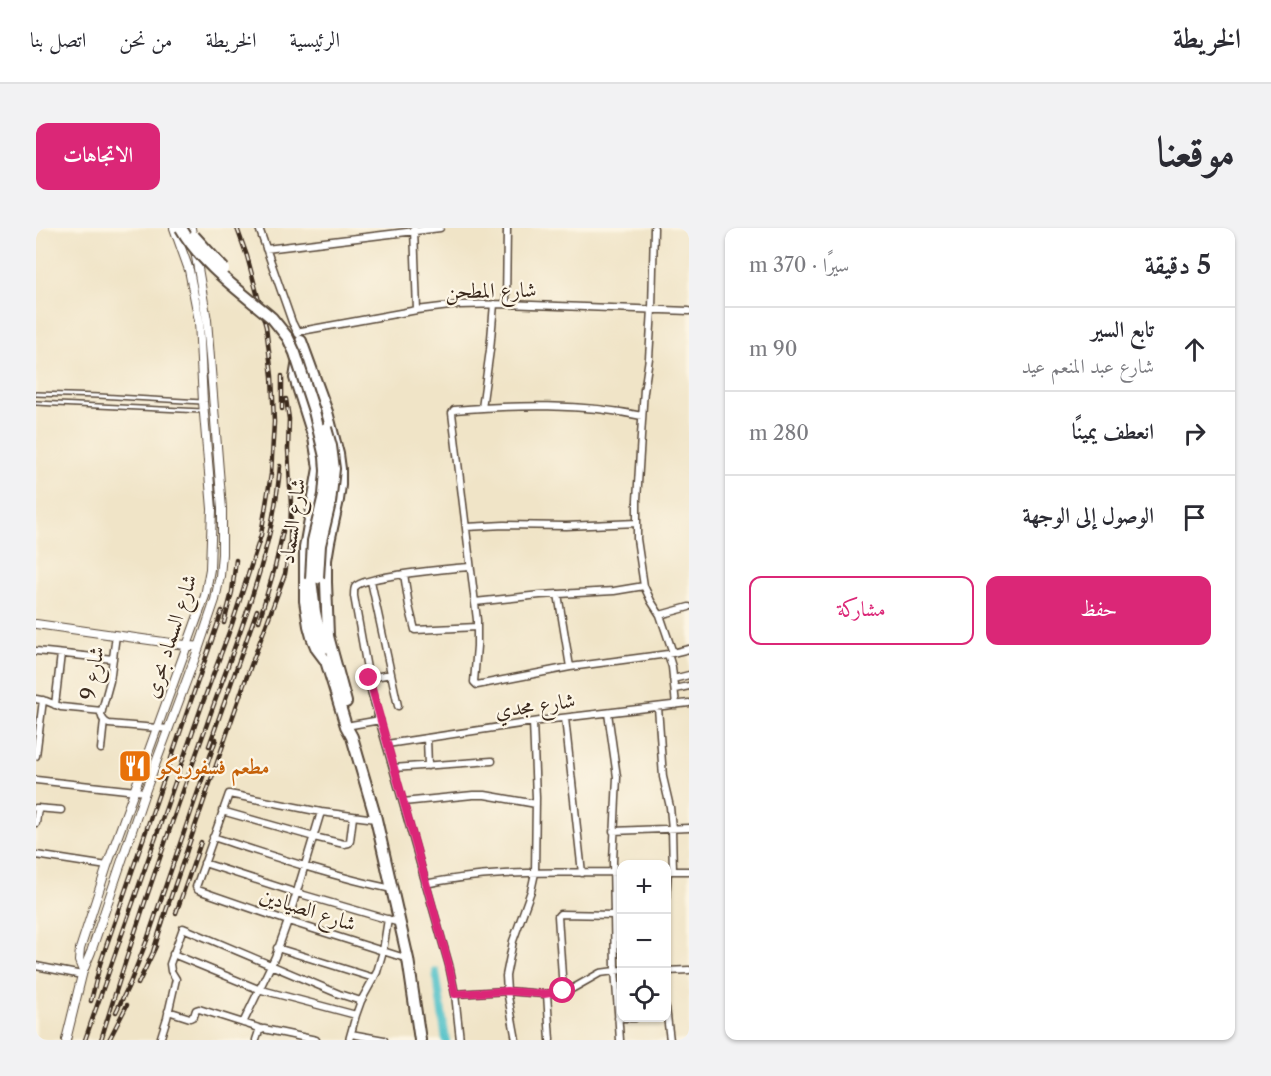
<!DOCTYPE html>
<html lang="ar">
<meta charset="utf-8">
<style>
body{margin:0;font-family:"Libre Caslon Text",Amiri,serif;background:#f2f2f3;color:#2b2b33;direction:rtl}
.controls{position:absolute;right:18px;bottom:18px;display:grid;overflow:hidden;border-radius:12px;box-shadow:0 2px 4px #0004}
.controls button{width:54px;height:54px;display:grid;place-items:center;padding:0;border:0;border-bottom:2px solid #e1e1e2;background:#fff;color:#2b2b33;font:30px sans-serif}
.stop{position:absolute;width:18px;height:18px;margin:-14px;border:4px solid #db2777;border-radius:50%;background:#fff}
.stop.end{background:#db2777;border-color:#fff;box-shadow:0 2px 6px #0008}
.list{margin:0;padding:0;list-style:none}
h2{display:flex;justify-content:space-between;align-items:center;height:78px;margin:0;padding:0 24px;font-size:26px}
h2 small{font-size:20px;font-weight:400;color:#7c7c81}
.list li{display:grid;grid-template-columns:39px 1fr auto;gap:18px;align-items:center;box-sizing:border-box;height:84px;padding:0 24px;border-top:2px solid #e1e1e2}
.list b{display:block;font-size:22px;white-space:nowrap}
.list p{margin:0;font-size:20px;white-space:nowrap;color:#7c7c81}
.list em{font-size:20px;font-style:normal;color:#7c7c81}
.actions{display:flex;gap:12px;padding:18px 24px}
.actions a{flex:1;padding:14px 0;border:2px solid #db2777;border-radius:12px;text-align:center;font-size:21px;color:#db2777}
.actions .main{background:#db2777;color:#fff}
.icon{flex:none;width:33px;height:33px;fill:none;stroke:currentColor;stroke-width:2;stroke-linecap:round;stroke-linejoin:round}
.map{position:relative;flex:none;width:653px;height:812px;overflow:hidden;direction:ltr;border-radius:12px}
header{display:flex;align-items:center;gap:36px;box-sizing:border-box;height:84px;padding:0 30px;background:#fff;border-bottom:2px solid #e1e1e2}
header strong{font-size:28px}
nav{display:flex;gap:33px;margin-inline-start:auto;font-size:21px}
.intro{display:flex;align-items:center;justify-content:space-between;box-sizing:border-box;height:144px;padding:0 36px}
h1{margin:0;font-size:42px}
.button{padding:15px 27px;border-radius:12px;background:#db2777;color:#fff;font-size:21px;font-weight:700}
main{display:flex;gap:36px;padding:0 36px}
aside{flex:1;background:#fff;border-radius:12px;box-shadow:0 2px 4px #0004}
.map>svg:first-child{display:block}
</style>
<header>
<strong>الخريطة</strong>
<nav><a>الرئيسية</a><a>الخريطة</a><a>من نحن</a><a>اتصل بنا</a></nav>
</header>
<div class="intro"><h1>موقعنا</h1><a class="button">الاتجاهات</a></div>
<main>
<aside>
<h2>5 دقيقة<small>سيرًا · 370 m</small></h2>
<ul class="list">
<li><svg class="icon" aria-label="ahead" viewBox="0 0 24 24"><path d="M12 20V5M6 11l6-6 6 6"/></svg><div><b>تابع السير</b><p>شارع عبد المنعم عيد</p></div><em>90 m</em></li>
<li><svg class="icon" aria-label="right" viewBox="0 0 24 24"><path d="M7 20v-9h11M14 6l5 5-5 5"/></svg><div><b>انعطف يمينًا</b></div><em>280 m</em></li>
<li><svg class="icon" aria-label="arrive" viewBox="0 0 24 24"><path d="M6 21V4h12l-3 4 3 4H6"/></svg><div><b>الوصول إلى الوجهة</b></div></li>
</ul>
<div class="actions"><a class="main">حفظ</a><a>مشاركة</a></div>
</aside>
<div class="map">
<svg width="653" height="812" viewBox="0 0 653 812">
<rect width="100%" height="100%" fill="#fcf5e5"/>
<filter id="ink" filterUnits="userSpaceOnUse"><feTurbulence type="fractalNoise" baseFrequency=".0167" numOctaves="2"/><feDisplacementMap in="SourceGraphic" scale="12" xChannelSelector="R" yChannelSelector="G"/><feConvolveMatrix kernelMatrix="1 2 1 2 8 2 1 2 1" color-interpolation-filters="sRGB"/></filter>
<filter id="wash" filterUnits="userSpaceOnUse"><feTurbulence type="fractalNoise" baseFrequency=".008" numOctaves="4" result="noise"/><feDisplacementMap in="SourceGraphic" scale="24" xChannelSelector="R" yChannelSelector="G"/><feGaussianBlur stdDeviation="1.35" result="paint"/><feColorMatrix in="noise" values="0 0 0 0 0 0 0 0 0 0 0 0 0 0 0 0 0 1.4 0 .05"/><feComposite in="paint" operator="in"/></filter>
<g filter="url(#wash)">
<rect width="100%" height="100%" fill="#f0e4c7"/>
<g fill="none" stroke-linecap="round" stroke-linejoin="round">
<path stroke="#54c2c9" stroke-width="8" d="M400 744 410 812"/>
</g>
</g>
<g filter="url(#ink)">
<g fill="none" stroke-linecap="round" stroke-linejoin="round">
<defs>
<path id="service" d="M0 166 63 168 166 174
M0 175 166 183"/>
<path id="minor" d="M223 0 256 94 262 106
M378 1 381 82
M230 21 404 0
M470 76 471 0
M260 104 381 82 422 77 470 76 653 83
M608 164 613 130 616 81 618 0
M446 180 454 122 458 76
M606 188C546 175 480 177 418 182L416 185 441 392V418L438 454 441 457 534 439 632 426 653 421
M601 272 608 161 607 176 601 272V311L608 358 615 373 624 387 653 379
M430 299 468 297 530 298 601 295
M368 346 373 378 379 402 441 399
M335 353 362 478
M522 366 534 439
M439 374 504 367 578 363 608 358
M624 387 637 425
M80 407 74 453 65 486C66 491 68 494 73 496L133 501
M0 423 77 431
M632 426 636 439 640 477
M333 450 355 446
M637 451 653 447
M639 461 653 458
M0 471 10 473 25 479 66 483
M19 477 25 426
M622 479 627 549 634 579 636 601 637 643
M572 485 581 549 577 633 579 741 584 812
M529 490 546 645
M310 498 344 492
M391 510 392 538
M351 516 517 491 653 475
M65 521 68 493
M0 528 7 472
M357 540 456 533
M0 552 109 564
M367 574 437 567H449L500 576
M0 580 25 582
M186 583 278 609 308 616 313 615 314 613 317 589
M340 591 285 584 193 566 160 659 162 662 252 693 372 731
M0 595 2 580
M577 603 653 600
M177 609C236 628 295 648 356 661
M0 627 71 638
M168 635 261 665 364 695
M636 643H653
M389 656C454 642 520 645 586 644
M630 670 632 643
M241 720 338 750
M137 726 222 761 320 787
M0 738 46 747
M630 743 653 742
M527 763 522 688 524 686 578 687
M419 766 471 763 508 766 518 765 534 762 564 745 586 742
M511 766 514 812
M630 780 634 812
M132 783 154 790 158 788 160 782 163 781 226 801
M582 790H599
M207 795 239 729 252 693 285 584
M315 806 348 812
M124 812 131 790 140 751 135 743 134 736 147 700 303 766 325 773
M220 812 223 803 228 801 280 812
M313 812 320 787 325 773 341 744 347 723 352 691
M424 812 419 766 413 737 335 463 318 368C318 366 318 360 319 359 327 348 418 340 434 339
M480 812 471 763 470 748 477 713 495 663 499 645 500 570 497 494"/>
<path id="tertiary" d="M0 396 163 419
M47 743 43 733 44 721 71 638 169 368 174 341 176 281 167 174 163 93 153 42 138 0
M30 812 47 743 55 724 109 564 163 419 179 372 184 348 186 326V281L171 92 155 0"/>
<path id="trunk" d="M265 113 259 150 278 210 283 240 269 320V373L273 398 276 409 281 421 290 433 310 498 316 509 340 591 372 731 384 812
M265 113 291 184 302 226 304 241V257L302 272 293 314 290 332V354L292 408 310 474
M275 351 279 384 287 421"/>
</defs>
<use href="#service" stroke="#564637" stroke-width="6"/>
<use href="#minor" stroke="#564637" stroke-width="9"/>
<use href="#tertiary" stroke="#564637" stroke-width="10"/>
<use href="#trunk" stroke="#564637" stroke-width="14"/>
<use href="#service" stroke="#fff" stroke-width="3"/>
<use href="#minor" stroke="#fff" stroke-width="6"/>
<use href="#tertiary" stroke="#fff" stroke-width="8"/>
<use href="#trunk" stroke="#fff" stroke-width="10"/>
<defs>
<path id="rail" d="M246 148V181
M223 393 239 339 247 303
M188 395 196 364 200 332
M173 518 221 382
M140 685 165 614
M117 724 130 683 207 459 249 346 254 315 255 277 252 221 253 191 250 171
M102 756 120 718
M55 773 64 736 186 383
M80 784 94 755 111 712 180 511
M49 812 166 477 196 396 225 307 235 246 238 194 236 148 230 99 211 28 201 0
M65 812C97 706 133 601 171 496 200 412 237 328 244 238
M73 812 91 777"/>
</defs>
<use href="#rail" stroke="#3b2a1e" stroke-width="4.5"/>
<use href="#rail" stroke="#fcf5e5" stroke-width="2" stroke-dasharray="7" stroke-linecap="butt"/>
<defs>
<path id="trunk-bridge" d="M145 0C166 37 204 63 236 90L252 110 259 125 278 183 289 229 290 243 288 267 277 313 275 351
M158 8 188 41
M282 350 284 317 294 275 298 241 295 218 290 200"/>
</defs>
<use href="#trunk-bridge" stroke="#564637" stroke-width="14" stroke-linecap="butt"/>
<use href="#trunk-bridge" stroke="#fff" stroke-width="10"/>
</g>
</g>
<g fill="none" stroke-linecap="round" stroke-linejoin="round" filter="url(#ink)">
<path stroke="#db2777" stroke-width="8" d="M333 450 413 737 419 766 471 763 508 766 527 763"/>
</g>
<defs>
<symbol id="restaurant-square" viewBox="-11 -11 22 22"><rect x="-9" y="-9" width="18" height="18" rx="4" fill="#e8710a" stroke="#fcf5e5"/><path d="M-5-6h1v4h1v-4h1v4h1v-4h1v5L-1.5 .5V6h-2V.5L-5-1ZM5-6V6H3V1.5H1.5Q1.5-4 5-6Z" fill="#fff"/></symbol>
</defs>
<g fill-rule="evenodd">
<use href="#restaurant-square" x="80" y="519" width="38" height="38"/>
</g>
<g text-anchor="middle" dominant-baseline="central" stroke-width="4.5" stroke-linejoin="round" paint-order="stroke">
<g font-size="21" fill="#3b2a1e" stroke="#fcf5e5">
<text transform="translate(455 62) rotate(-1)">شارع المطحن</text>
<text transform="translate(256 293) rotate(-82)">شارع السماد</text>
<text transform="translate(134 408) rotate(-72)">شارع السماد بحرى</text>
<text transform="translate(56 445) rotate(-80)">شارع 9</text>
<text transform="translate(499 477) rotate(-8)">شارع مجدي</text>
<text transform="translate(272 681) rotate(18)">شارع الصيادين</text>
</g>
<g font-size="21" font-weight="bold" fill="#c56008" stroke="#fcf5e5" text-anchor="start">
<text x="122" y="538">مطعم فسفوريكو</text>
</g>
</g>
</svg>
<div class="controls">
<button>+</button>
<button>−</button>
<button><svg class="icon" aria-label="locate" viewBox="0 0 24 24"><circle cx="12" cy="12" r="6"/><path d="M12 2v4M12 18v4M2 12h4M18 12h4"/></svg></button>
</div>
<div class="stop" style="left:527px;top:763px"></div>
<div class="stop end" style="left:333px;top:450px"></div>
</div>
</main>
